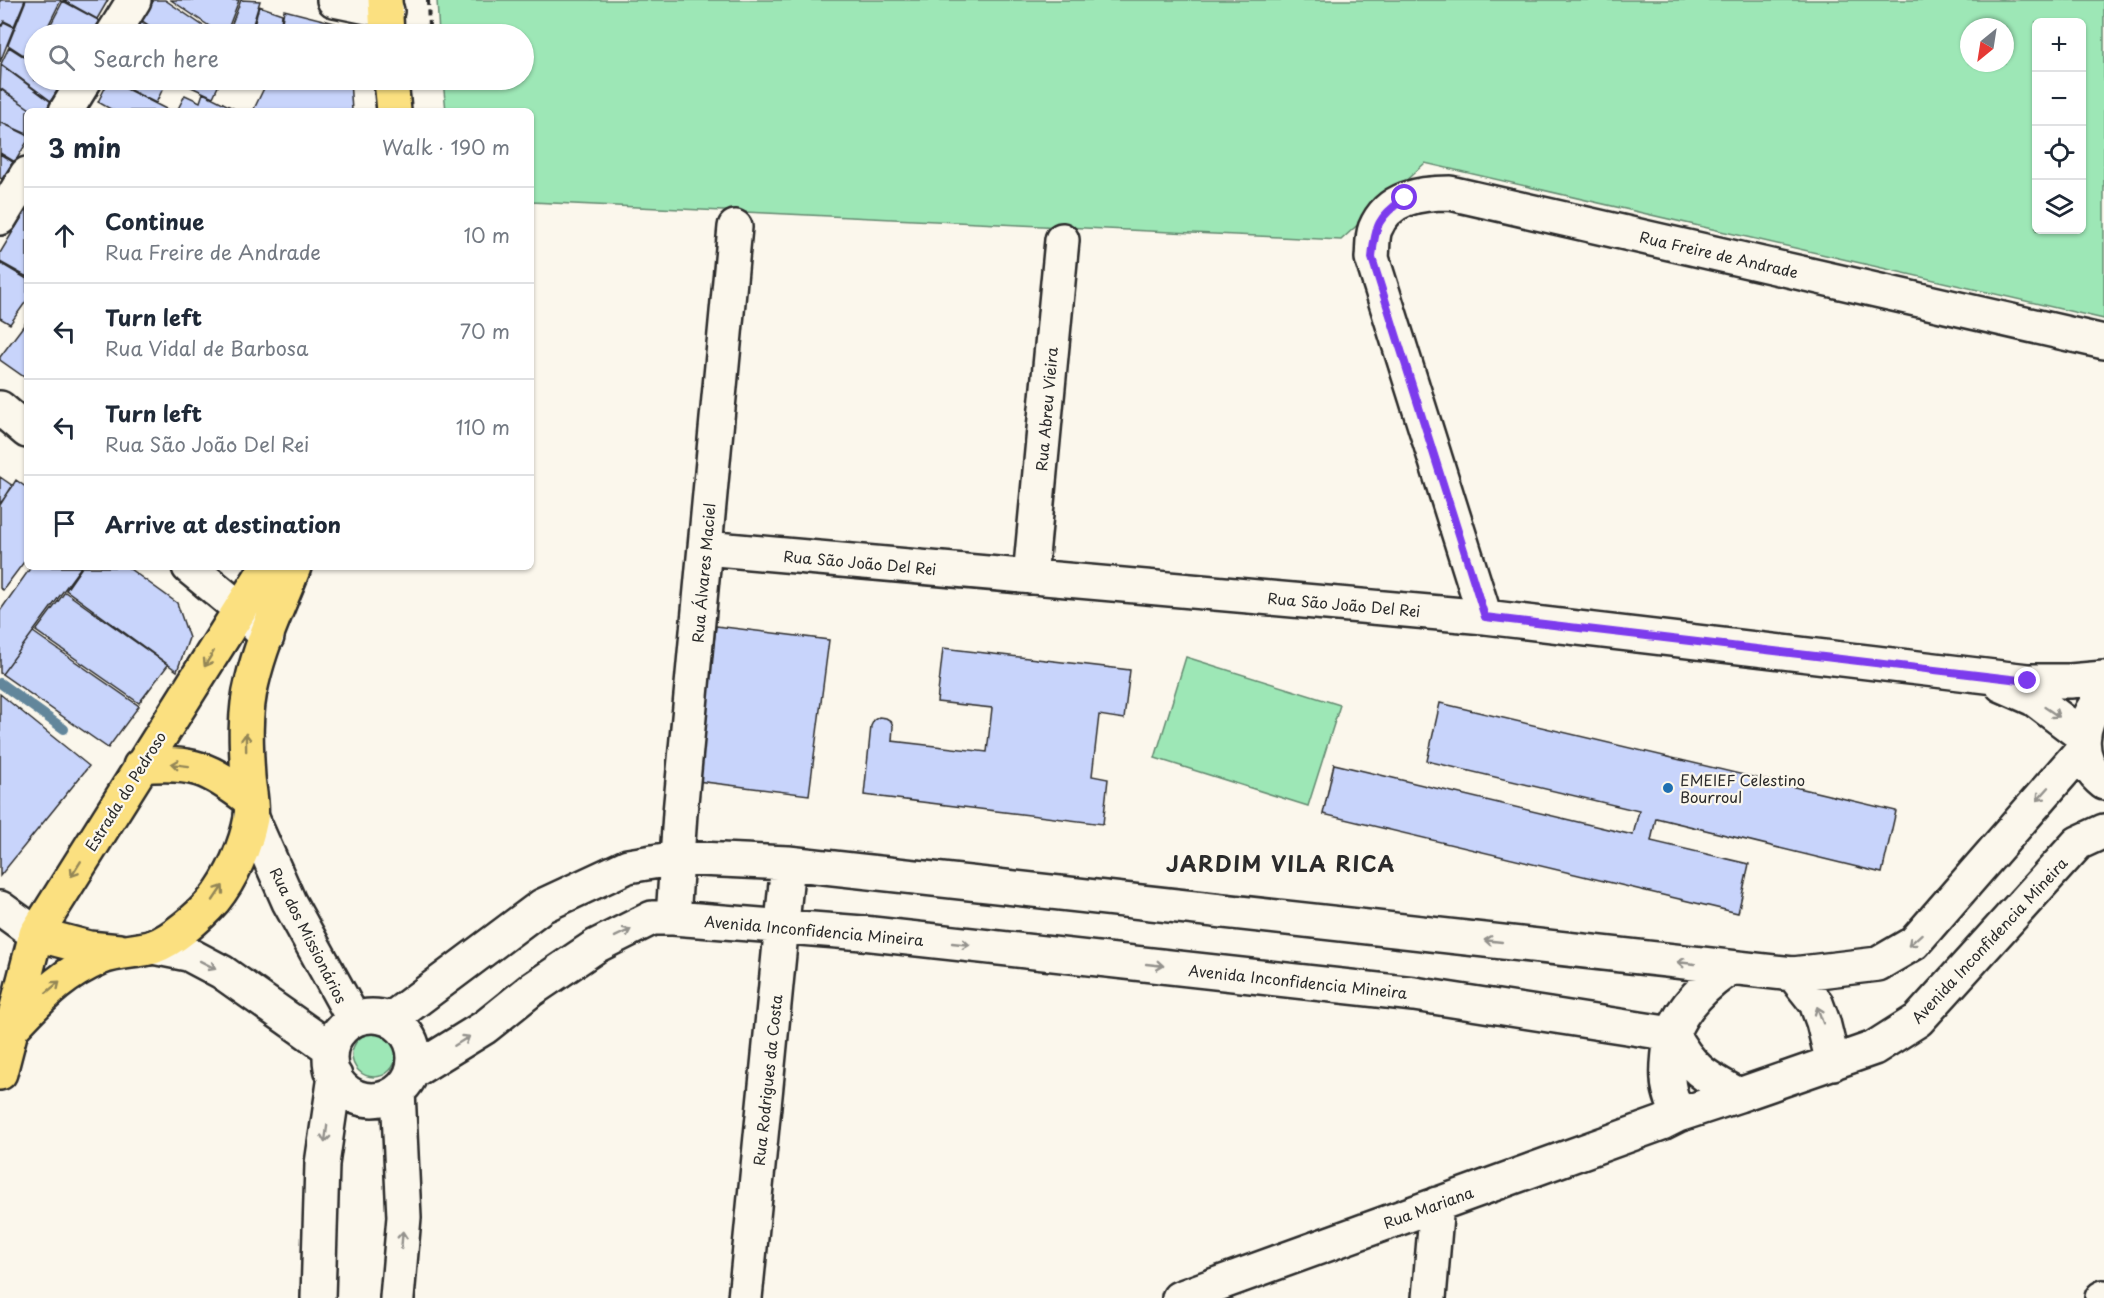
<!DOCTYPE html>
<meta charset="utf-8">
<style>
body{margin:0;font-family:"Playpen Sans",sans-serif;background:#f2f2f3;color:#1f2937}
.controls{position:absolute;right:18px;top:18px;display:grid;overflow:hidden;border-radius:9px;box-shadow:0 2px 4px #0004}
.controls button{width:54px;height:54px;display:grid;place-items:center;padding:0;border:0;border-bottom:2px solid #e0e1e3;background:#fff;color:#1f2937;font:30px sans-serif}
.compass{position:absolute;left:1960px;top:18px;width:54px;height:54px;border-radius:50%;background:#fff;box-shadow:0 2px 4px #0004;rotate:210deg}
.stop{position:absolute;width:18px;height:18px;margin:-14px;border:4px solid #7c3aed;border-radius:50%;background:#fff}
.stop.end{background:#7c3aed;border-color:#fff;box-shadow:0 2px 6px #0008}
.list{margin:0;padding:0;list-style:none}
h2{display:flex;justify-content:space-between;align-items:center;height:78px;margin:0;padding:0 24px;font-size:26px}
h2 small{font-size:20px;font-weight:400;color:#747a83}
.list li{display:grid;grid-template-columns:39px 1fr auto;gap:18px;align-items:center;box-sizing:border-box;height:96px;padding:0 24px;border-top:2px solid #e0e1e3}
.list b{display:block;font-size:22px;white-space:nowrap}
.list p{margin:0;font-size:20px;white-space:nowrap;color:#747a83}
.list em{font-size:20px;font-style:normal;color:#747a83}
.icon{flex:none;width:33px;height:33px;fill:none;stroke:currentColor;stroke-width:2;stroke-linecap:round;stroke-linejoin:round}
.map{position:relative;flex:none;width:2104px;height:1298px;overflow:hidden}
.search{position:absolute;background:#fff;box-shadow:0 2px 4px #0004;left:24px;top:24px;width:510px;height:66px;display:flex;align-items:center;gap:15px;box-sizing:border-box;padding:0 21px;border-radius:33px;color:#747a83;font-size:22px}
.panel{position:absolute;background:#fff;box-shadow:0 2px 4px #0004;left:24px;top:108px;width:510px;height:462px;border-radius:9px}
.map>svg:first-child{display:block}
</style>
<div class="map">
<svg width="2104" height="1298" viewBox="0 0 2104 1298">
<rect width="100%" height="100%" fill="#fbf7ec"/>
<filter id="ink" filterUnits="userSpaceOnUse"><feTurbulence type="fractalNoise" baseFrequency=".0167" numOctaves="2"/><feDisplacementMap in="SourceGraphic" scale="12" xChannelSelector="R" yChannelSelector="G"/><feConvolveMatrix kernelMatrix="1 2 1 2 8 2 1 2 1" color-interpolation-filters="sRGB"/></filter>
<g filter="url(#ink)">
<path fill="#9de7b6" stroke="#648970" stroke-width="1.5" fill-rule="evenodd" d="M437 0H2104V319L1425 163 1341 240 531 202V111H446L443 80H524V34H439ZM2036 22H2082V230H2036ZM1969 27H2005V63H1969Z
M1186 657 1340 705 1308 806 1155 758Z
M352 1055a22 22 0 1 1 44 0a22 22 0 1 1-44 0Z"/>
<g fill="none" stroke-linecap="round" stroke-linejoin="round">
<path stroke="#62869b" stroke-width="10" d="M0 683 64 729"/>
</g>
<path fill="#c8d4fb" stroke="#2b2b2b" stroke-width="1.5" d="M0 0H25L14 26 4 21 2 25 0 24Z
M26 0H61L44 34H34V53L31 60 8 45Z
M63 0H108L97 19Z
M154 0H165L215 34H162L141 20Z
M171 0H239L226 34H221Z
M241 0 260 1 250 34H228Z
M63 1 100 21 91 34H68L51 24Z
M259 6 282 14 280 34H252Z
M284 10 335 23 333 34H280Z
M139 21 160 34H131Z
M4 22 14 27 0 62V25L2 26Z
M51 25 66 34H46Z
M9 47 34 63V80L63 81 51 101 1 64Z
M1 65 51 102 45 111H33L0 88Z
M109 80 170 111H114L98 102Z
M110 80H167L156 103Z
M176 80H221L213 97Z
M268 80H350L352 111H253Z
M0 89 33 111H27V134L0 122Z
M203 93 235 109 234 111H177L185 95 200 102Z
M0 122 27 135V142L15 162 0 153Z
M0 154 13 162 2 179 0 178Z
M27 208V277L0 262V253Z
M0 263 27 279V300L10 324 0 318Z
M27 321V379L0 360V357Z
M0 477 13 486 0 504Z
M16 480 27 488V558L3 590 0 588V505Z
M31 567H81L2 674 0 673V611Z
M82 567H127L177 603 189 638 177 671 66 590Z
M65 592 168 665 139 703 36 631Z
M716 626 829 640 809 795 697 781Z
M33 632 139 706 108 748 2 674Z
M943 648 1130 670 1124 719 1099 715 1092 776 1108 779 1103 824 864 795 871 726 874 720 879 717 886 718 891 721 893 726 892 741 987 752 992 708 937 702Z
M0 694 89 766 0 876Z
M1440 703 1896 811 1882 873 1656 818 1651 841 1749 864 1738 913 1323 814 1334 764 1633 835 1639 811 1427 761Z"/>
<g fill="none" stroke-linecap="round" stroke-linejoin="round">
<defs>
<path id="minor" d="M334 0 387 11
M113 34 134 0
M66 111 85 80
M0 218 27 174
M0 408 27 431
M705 548 1485 617 2028 681H2070L2104 678
M189 567 239 608 267 637
M1030 577 1062 240
M1485 617 1372 258C1373 249 1372 237 1375 229 1388 197 1420 193 1450 193L2104 342
M2002 685 2034 699 2083 736
M2104 694C2080 721 2073 758 2104 783
M251 816 289 902 354 1020
M0 908 36 934
M673 918 680 813 735 227
M153 947 188 954 222 972 331 1049
M1793 974 1816 1003 1823 1022 1833 1063
M330 1058a42 42 0 1 1 84 0a42 42 0 1 1-84 0Z
M390 1020 542 906 628 866 677 858 788 863 1793 974 1878 964 1914 943 2082 750
M412 1072 485 1027 531 990 596 946 652 918H673L863 933 1414 994 1672 1034C1692 1070 1704 1076 1739 1095L1874 1048 1918 1020 2078 843 2104 831
M1678 1115C1674 1104 1668 1091 1668 1079 1667 1069 1669 1043 1673 1033 1682 1007 1708 982 1731 968
M318 1298 322 1164 335 1076
M397 1298 404 1217 398 1091
M745 1298 788 863
M1179 1298 1662 1123 1678 1115 1739 1095
M1429 1298 1437 1204
M2102 1298 2104 1297"/>
<path id="major" d="M385 0 387 34
M391 80 394 111
M140 766C193 761 209 768 250 800
M36 934 89 948 119 951
M12 1028C41 998 60 975 100 958 117 951 136 952 153 947 173 940 200 916 214 900 232 878 246 845 251 818 253 805 249 790 248 777 246 746 244 713 252 682 261 643 279 605 294 567
M0 1073 36 934 267 567"/>
</defs>
<use href="#minor" stroke="#2b2b2b" stroke-width="38"/>
<use href="#major" stroke="#2b2b2b" stroke-width="38"/>
<path stroke="#2b2b2b" stroke-width="4" stroke-dasharray="6 4.5" stroke-linecap="butt" d="M421 33 429 28 428 0"/>
<use href="#minor" stroke="#fbf7ec" stroke-width="33"/>
<use href="#major" stroke="#fbe080" stroke-width="33"/>
</g>
<defs><path id="oneway-shaft" d="M-6 0H5M1.5-3L5.5 0L1.5 3" fill="none" stroke-width="1.6" stroke-linecap="round" stroke-linejoin="round" transform="scale(1.5)"/></defs>
<g stroke="#938656">
<use href="#oneway-shaft" transform="translate(209 659) rotate(121)"/>
<use href="#oneway-shaft" transform="translate(246 742) rotate(-91)"/>
<use href="#oneway-shaft" transform="translate(180 765) rotate(-173)"/>
<use href="#oneway-shaft" transform="translate(76 869) rotate(122)"/>
<use href="#oneway-shaft" transform="translate(218 893) rotate(-56)"/>
<use href="#oneway-shaft" transform="translate(53 987) rotate(-40)"/>
</g>
<g stroke="#93918c">
<use href="#oneway-shaft" transform="translate(2052 712) rotate(34)"/>
<use href="#oneway-shaft" transform="translate(2043 794) rotate(132)"/>
<use href="#oneway-shaft" transform="translate(623 933) rotate(-26)"/>
<use href="#oneway-shaft" transform="translate(1915 940) rotate(138)"/>
<use href="#oneway-shaft" transform="translate(1493 941) rotate(-174)"/>
<use href="#oneway-shaft" transform="translate(961 944) rotate(6)"/>
<use href="#oneway-shaft" transform="translate(1686 963) rotate(-174)"/>
<use href="#oneway-shaft" transform="translate(208 965) rotate(27)"/>
<use href="#oneway-shaft" transform="translate(1155 965) rotate(6)"/>
<use href="#oneway-shaft" transform="translate(1820 1015) rotate(-110)"/>
<use href="#oneway-shaft" transform="translate(462 1041) rotate(-32)"/>
<use href="#oneway-shaft" transform="translate(326 1134) rotate(98)"/>
<use href="#oneway-shaft" transform="translate(402 1240) rotate(-85)"/>
</g>
</g>
<g fill="none" stroke-linecap="round" stroke-linejoin="round" filter="url(#ink)">
<path stroke="#7c3aed" stroke-width="8" d="M1405 198C1378 217 1375 225 1372 258L1485 617 2028 681"/>
</g>
<circle fill="#1f6fb2" stroke="#fbf7ec" stroke-width="2" cx="1668" cy="788" r="6"/>
<g text-anchor="middle" dominant-baseline="central" stroke-width="4.5" stroke-linejoin="round" paint-order="stroke">
<g font-size="15" fill="#2b2b2b" stroke="#fbf7ec">
<text transform="translate(1719 254) rotate(13)">Rua Freire de Andrade</text>
<text transform="translate(1046 409) rotate(-85)">Rua Abreu Vieira</text>
<text transform="translate(860 562) rotate(5)">Rua São João Del Rei</text>
<text transform="translate(703 573) rotate(-85)">Rua Álvares Maciel</text>
<text transform="translate(1344 604) rotate(5)">Rua São João Del Rei</text>
<text transform="translate(125 791) rotate(-58)">Estrada do Pedroso</text>
<text transform="translate(814 930) rotate(5)">Avenida Inconfidencia Mineira</text>
<text transform="translate(309 935) rotate(63)">Rua dos Missionários</text>
<text transform="translate(1989 940) rotate(-47)">Avenida Inconfidencia Mineira</text>
<text transform="translate(1298 981) rotate(6)">Avenida Inconfidencia Mineira</text>
<text transform="translate(767 1080) rotate(-84)">Rua Rodrigues da Costa</text>
<text transform="translate(1428 1207) rotate(-20)">Rua Mariana</text>
</g>
<g font-size="15" fill="#2b2b2b" stroke="#fbf7ec" text-anchor="start">
<text x="1680" y="779">EMEIEF Celestino<tspan x="1680" dy="17">Bourroul</tspan></text>
</g>
<g font-size="21" font-weight="bold" letter-spacing="1.5" fill="#2b2b2b" stroke="#fbf7ec">
<text x="1281" y="863">JARDIM VILA RICA</text>
</g>
</g>
</svg>
<div class="controls">
<button>+</button>
<button>−</button>
<button><svg class="icon" aria-label="locate" viewBox="0 0 24 24"><circle cx="12" cy="12" r="6"/><path d="M12 2v4M12 18v4M2 12h4M18 12h4"/></svg></button>
<button><svg class="icon" aria-label="layers" viewBox="0 0 24 24"><path d="M12 4l9 5-9 5-9-5zM3 14l9 5 9-5"/></svg></button>
</div>
<svg class="compass" viewBox="-18 -18 36 36"><path d="M0-13l5 13h-10z" fill="#e53935"/><path d="M0 13l5-13h-10z" fill="#747a83"/></svg>
<div class="stop" style="left:1405px;top:198px"></div>
<div class="stop end" style="left:2028px;top:681px"></div>
<div class="search"><svg class="icon" aria-label="search" viewBox="0 0 24 24"><circle cx="10" cy="10" r="6"/><path d="M15 15l6 6"/></svg>Search here</div>
<section class="panel">
<h2>3 min<small>Walk · 190 m</small></h2>
<ul class="list">
<li><svg class="icon" aria-label="ahead" viewBox="0 0 24 24"><path d="M12 20V5M6 11l6-6 6 6"/></svg><div><b>Continue</b><p>Rua Freire de Andrade</p></div><em>10 m</em></li>
<li><svg class="icon" aria-label="left" viewBox="0 0 24 24"><path d="M17 20v-9H6M10 6l-5 5 5 5"/></svg><div><b>Turn left</b><p>Rua Vidal de Barbosa</p></div><em>70 m</em></li>
<li><svg class="icon" aria-label="left" viewBox="0 0 24 24"><path d="M17 20v-9H6M10 6l-5 5 5 5"/></svg><div><b>Turn left</b><p>Rua São João Del Rei</p></div><em>110 m</em></li>
<li><svg class="icon" aria-label="arrive" viewBox="0 0 24 24"><path d="M6 21V4h12l-3 4 3 4H6"/></svg><div><b>Arrive at destination</b></div></li>
</ul>
</section>
</div>
